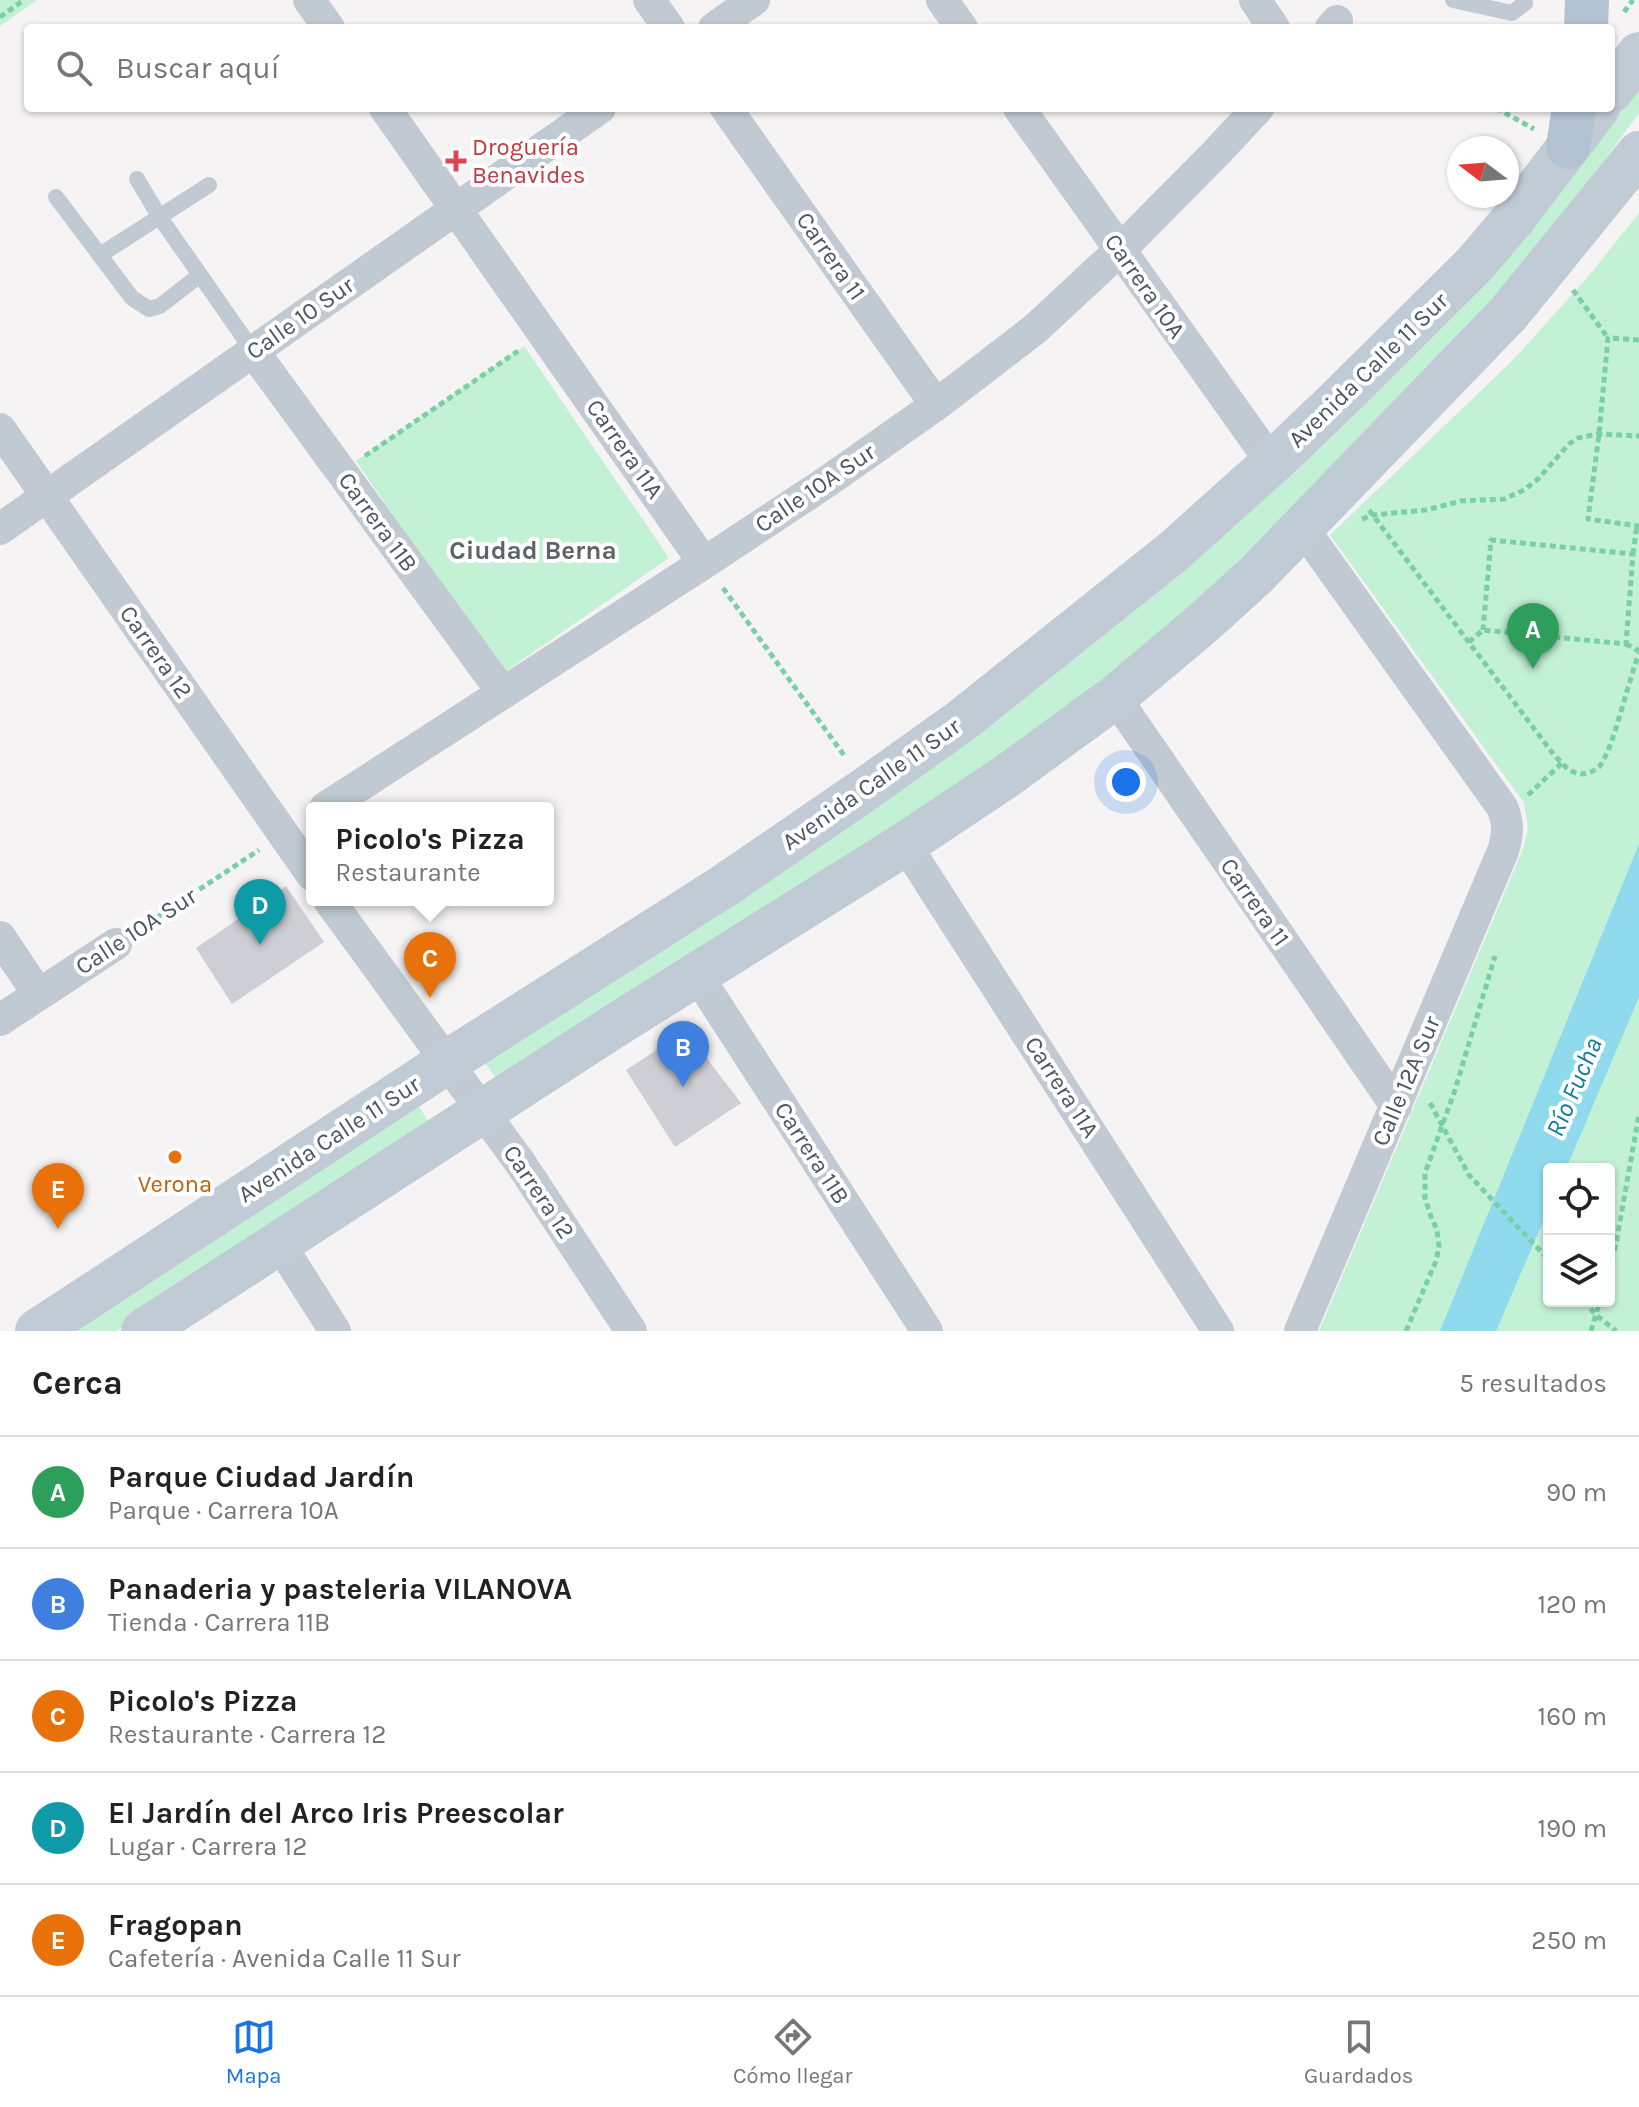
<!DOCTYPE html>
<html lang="es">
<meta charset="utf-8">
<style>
body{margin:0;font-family:Karla,sans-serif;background:#f2f2f2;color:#222}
.controls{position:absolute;right:24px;bottom:24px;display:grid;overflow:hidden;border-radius:8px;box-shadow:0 2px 6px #0004}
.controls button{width:72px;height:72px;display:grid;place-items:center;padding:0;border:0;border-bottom:2px solid #e0e0e0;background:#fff;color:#222;font:40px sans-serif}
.compass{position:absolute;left:1447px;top:136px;width:72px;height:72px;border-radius:50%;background:#fff;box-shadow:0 2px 6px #0004;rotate:286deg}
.you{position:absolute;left:1126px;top:782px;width:28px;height:28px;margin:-20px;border:6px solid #fff;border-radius:50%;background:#1a73e8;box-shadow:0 0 0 12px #1a73e833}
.badge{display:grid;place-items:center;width:52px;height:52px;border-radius:50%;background:#1a73e8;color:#fff;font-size:26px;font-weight:700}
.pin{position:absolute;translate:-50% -66px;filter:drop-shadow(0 2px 4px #0008)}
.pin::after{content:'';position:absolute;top:42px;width:28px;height:24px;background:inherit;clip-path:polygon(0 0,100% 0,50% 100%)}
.popup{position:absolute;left:306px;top:802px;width:248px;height:104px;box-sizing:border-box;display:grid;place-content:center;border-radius:8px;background:#fff;filter:drop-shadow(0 2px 6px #0005);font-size:26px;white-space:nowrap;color:#767676}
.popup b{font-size:30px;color:#222}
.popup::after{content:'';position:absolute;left:50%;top:100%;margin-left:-16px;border:16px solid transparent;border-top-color:#fff}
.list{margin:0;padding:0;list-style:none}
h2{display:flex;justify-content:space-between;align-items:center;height:104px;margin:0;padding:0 32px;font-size:34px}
h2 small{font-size:26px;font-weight:400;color:#767676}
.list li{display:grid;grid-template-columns:52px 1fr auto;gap:24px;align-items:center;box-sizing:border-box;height:112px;padding:0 32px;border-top:2px solid #e0e0e0}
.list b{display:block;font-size:30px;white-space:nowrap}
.list p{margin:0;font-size:26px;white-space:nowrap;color:#767676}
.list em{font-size:26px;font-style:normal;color:#767676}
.icon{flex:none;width:44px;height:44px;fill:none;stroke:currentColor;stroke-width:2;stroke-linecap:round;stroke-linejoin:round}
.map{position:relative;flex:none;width:1639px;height:1331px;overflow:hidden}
.search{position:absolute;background:#fff;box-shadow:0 2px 6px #0004;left:24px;right:24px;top:24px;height:88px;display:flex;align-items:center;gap:20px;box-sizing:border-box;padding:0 28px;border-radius:8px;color:#767676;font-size:30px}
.sheet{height:664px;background:#fff}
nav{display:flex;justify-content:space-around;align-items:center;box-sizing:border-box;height:112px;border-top:2px solid #e0e0e0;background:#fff;font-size:22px;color:#767676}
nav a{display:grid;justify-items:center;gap:4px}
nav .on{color:#1a73e8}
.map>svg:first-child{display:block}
</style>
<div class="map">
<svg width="1639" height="1331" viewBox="0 0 1639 1331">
<rect width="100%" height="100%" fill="#f5f3f3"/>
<path fill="#c3f1d5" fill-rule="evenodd" d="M0 0H37L0 26Z
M1639 83V113L1604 161 1573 213 1302 506 1092 699 501 1086 483 1060 950 753Z
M1639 213V1331H1319L1523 849 1528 828 1524 803 1330 535 1512 361 1587 278ZM1549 1169H1609V1301H1549Z
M524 346 669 558 502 674 356 461Z
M416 1102 432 1127 117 1331H64Z"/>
<path fill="#90daee" d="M1639 844V997L1566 1169H1549V1208L1496 1331H1440Z"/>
<path fill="#cdcfd5" d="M286 886 324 942 232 1004 196 948Z
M686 1031 741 1103 675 1147 626 1070Z"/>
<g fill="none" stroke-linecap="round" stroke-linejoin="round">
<path stroke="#7ad0a6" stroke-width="5" stroke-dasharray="6 4" stroke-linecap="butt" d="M1624 12 1633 0
M0 17 24 0
M1496 108 1534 129
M1573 290 1608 338
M1639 340 1608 338 1599 434 1588 519 1639 526
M365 456 518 351
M1369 510 1551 751C1559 760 1568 773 1581 774 1586 774 1595 771 1599 767 1613 751 1629 678 1639 653
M1362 519 1373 515 1426 510 1461 501 1504 499 1524 490 1538 479 1569 444 1578 438 1599 434 1639 436
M1633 554 1637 525
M723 588 846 758
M1469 642 1483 630 1626 644 1633 554 1491 540 1483 630
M1626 644 1639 651
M1528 795 1562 763
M141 928 259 850
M1430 1103 1469 1175 1549 1260
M1609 1270 1616 1244 1639 1114
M1584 1301 1596 1315 1616 1331
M1406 1331 1436 1261 1439 1247 1437 1230 1431 1217 1425 1198V1173L1455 1090 1495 956
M1591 1331 1600 1301"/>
<path stroke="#c1cad2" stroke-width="16" d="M1453 0 1512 13 1525 3 1524 0
M137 179 159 216 253 351
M56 197 132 298 149 309 160 306 200 275
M100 255 209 185"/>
<path stroke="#c1cad2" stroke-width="32" d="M309 0 329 28
M649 0 669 28
M942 0 962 28
M1255 0 1274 28
M714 28 754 0
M1331 28 1337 21
M385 108 704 563
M726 108 936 405
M1019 108 1272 463
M253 351 503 693
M0 429 312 875
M0 529 600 108
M1115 697 1396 1106
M325 808 704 563 825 483 936 405 1035 329 1120 250 1217 152 1258 108
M905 844 1218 1331
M329 900 521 1164 631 1331
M0 937 38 994
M697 975 927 1331
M0 1020 116 944
M279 1243 335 1331
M1300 1331 1503 851C1508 835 1509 823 1502 807L1302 527"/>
<path stroke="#c1cbd6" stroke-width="44" d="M1611 91 1639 54
M37 1331 447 1062 724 886 867 788 961 721 1174 551 1272 463 1341 397 1475 264 1514 218 1598 108
M143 1331 616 1025 905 844 1004 778 1115 697 1202 624 1256 575 1508 314 1639 153"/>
<path stroke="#b3c2d1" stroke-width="44" d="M1586 28 1587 0
M1568 147 1574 108"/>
</g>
<path fill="#e0444e" stroke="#fff" stroke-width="3" d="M452 149h8v8h8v8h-8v8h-8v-8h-8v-8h8z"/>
<circle fill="#e8710a" stroke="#fff" stroke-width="3" cx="175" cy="1157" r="8"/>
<g text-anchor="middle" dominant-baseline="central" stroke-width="8" stroke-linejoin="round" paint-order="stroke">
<g font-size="24" fill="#be3a42" stroke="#fff" text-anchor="start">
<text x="472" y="147">Droguería<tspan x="472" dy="28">Benavides</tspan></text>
</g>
<g font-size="24" fill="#4a5661" stroke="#fff">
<text transform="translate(831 256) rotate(55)">Carrera 11</text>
<text transform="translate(1145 286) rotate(55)">Carrera 10A</text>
<text transform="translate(300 318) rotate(-35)">Calle 10 Sur</text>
<text transform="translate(1368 370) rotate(-44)">Avenida Calle 11 Sur</text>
<text transform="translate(625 449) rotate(55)">Carrera 11A</text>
<text transform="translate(815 488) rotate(-34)">Calle 10A Sur</text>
<text transform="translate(378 522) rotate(54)">Carrera 11B</text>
<text transform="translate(156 652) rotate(55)">Carrera 12</text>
<text transform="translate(871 784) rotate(-35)">Avenida Calle 11 Sur</text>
<text transform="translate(1255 902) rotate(55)">Carrera 11</text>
<text transform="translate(136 931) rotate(-33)">Calle 10A Sur</text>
<text transform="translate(1406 1081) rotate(-67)">Calle 12A Sur</text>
<text transform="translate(1062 1087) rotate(57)">Carrera 11A</text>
<text transform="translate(329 1139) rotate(-33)">Avenida Calle 11 Sur</text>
<text transform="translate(812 1153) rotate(57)">Carrera 11B</text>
<text transform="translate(539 1192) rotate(56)">Carrera 12</text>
</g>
<g font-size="24" fill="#c56008" stroke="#fff">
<text x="175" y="1184">Verona</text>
</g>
<g font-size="26" font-weight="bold" fill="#5f6368" stroke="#fff">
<text x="533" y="550">Ciudad Berna</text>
</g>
<g font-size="26" font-style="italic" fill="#0c7c9b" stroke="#fff">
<text transform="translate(1574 1087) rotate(-67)">Río Fucha</text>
</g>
</g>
</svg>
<div class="controls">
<button><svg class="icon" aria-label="locate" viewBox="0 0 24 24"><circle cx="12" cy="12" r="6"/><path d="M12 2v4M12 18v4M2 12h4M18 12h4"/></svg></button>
<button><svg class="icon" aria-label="layers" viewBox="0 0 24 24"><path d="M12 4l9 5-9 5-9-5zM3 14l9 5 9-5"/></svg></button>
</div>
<svg class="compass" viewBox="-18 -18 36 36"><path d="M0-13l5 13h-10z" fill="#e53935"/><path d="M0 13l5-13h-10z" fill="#767676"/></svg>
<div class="you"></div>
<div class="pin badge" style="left:1533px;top:669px;background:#2e9e5b">A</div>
<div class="pin badge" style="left:683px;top:1087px;background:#3f7fe0">B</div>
<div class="pin badge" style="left:430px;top:998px;background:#e8710a">C</div>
<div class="popup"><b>Picolo's Pizza</b>Restaurante</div>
<div class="pin badge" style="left:260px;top:945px;background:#0f9aa8">D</div>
<div class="pin badge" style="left:58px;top:1229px;background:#e8710a">E</div>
<div class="search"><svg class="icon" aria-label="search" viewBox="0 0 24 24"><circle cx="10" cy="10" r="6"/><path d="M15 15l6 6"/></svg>Buscar aquí</div>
</div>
<section class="sheet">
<h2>Cerca<small>5 resultados</small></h2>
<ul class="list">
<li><span class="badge" style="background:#2e9e5b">A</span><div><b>Parque Ciudad Jardín</b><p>Parque · Carrera 10A</p></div><em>90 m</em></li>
<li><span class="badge" style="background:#3f7fe0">B</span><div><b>Panaderia y pasteleria VILANOVA</b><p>Tienda · Carrera 11B</p></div><em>120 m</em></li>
<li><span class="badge" style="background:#e8710a">C</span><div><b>Picolo's Pizza</b><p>Restaurante · Carrera 12</p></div><em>160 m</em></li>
<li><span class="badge" style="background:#0f9aa8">D</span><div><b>El Jardín del Arco Iris Preescolar</b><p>Lugar · Carrera 12</p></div><em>190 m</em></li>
<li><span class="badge" style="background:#e8710a">E</span><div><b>Fragopan</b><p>Cafetería · Avenida Calle 11 Sur</p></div><em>250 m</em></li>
</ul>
</section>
<nav>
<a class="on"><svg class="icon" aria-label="map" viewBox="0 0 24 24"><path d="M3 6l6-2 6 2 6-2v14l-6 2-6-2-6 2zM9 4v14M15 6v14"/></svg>Mapa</a>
<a><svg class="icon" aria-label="directions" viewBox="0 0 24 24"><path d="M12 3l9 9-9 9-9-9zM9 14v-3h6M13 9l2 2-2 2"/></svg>Cómo llegar</a>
<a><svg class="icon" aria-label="saved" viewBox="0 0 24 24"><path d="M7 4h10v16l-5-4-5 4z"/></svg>Guardados</a>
</nav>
